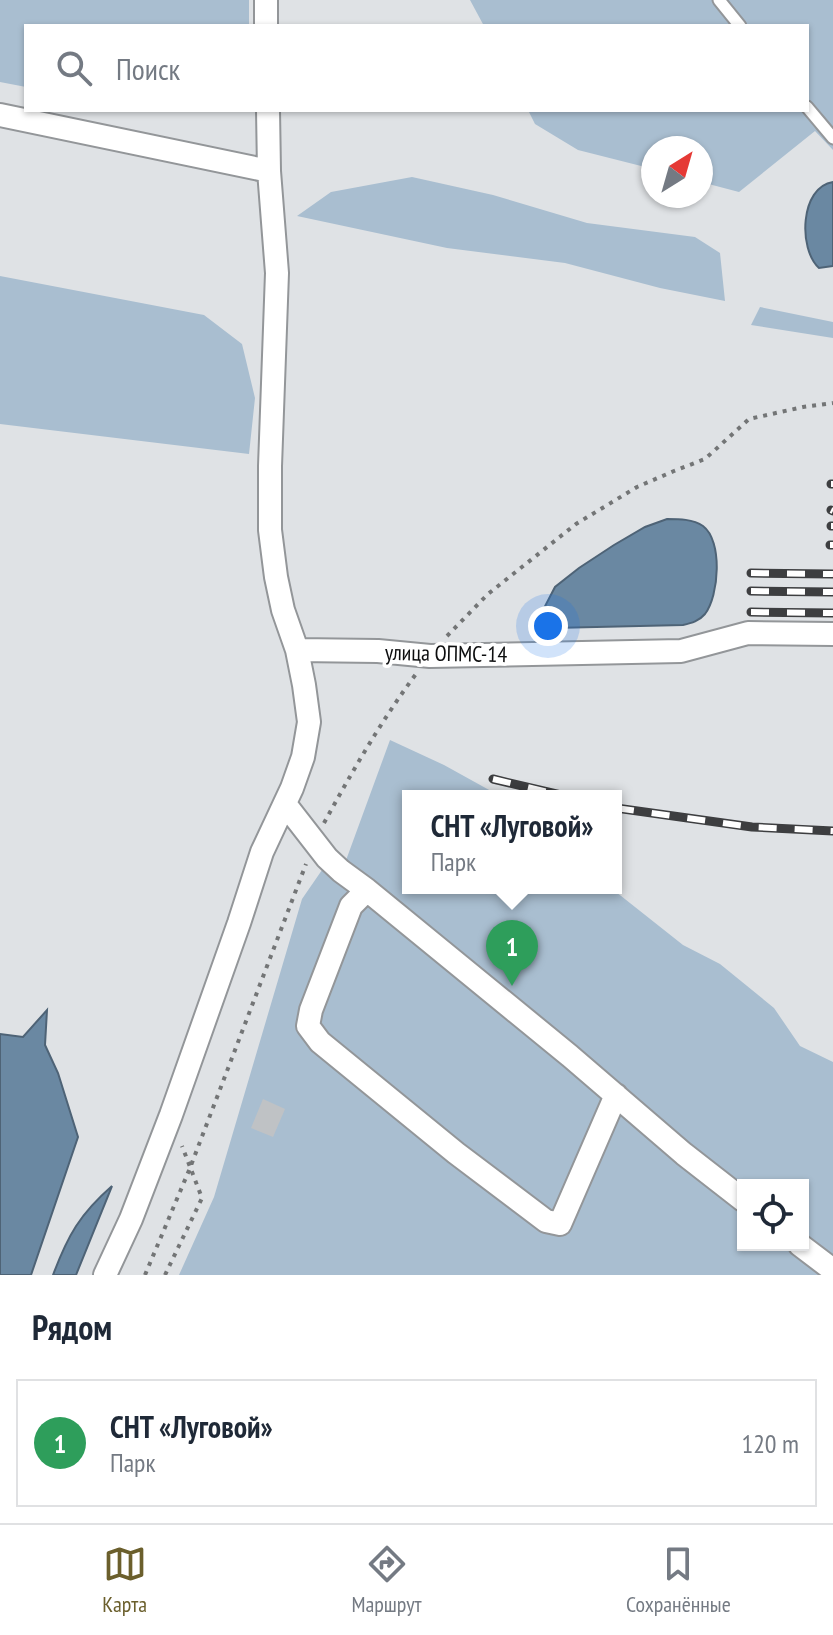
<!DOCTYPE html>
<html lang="ru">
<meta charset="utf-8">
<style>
body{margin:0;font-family:"PT Sans Narrow",sans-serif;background:#f6f6f7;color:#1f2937}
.controls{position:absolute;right:24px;bottom:24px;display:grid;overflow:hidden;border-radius:0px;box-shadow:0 2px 6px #0004}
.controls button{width:72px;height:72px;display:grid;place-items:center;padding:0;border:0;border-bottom:2px solid #e0e1e3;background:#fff;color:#1f2937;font:40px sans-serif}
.compass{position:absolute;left:641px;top:136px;width:72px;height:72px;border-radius:50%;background:#fff;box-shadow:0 2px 6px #0004;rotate:37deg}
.you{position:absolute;left:548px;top:626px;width:28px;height:28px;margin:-20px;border:6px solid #fff;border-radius:50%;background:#1a73e8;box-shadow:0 0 0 12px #1a73e833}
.badge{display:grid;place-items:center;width:52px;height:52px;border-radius:50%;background:#6b5f2c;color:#fff;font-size:26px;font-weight:700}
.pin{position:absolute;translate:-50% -66px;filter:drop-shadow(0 2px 4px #0008)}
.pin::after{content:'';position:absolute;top:42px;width:28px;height:24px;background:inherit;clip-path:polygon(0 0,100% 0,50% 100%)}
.popup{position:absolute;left:402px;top:790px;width:220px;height:104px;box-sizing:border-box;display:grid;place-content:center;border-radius:0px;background:#fff;filter:drop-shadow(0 2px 6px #0005);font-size:26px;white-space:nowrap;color:#747a83}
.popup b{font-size:30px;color:#1f2937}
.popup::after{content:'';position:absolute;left:50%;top:100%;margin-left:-16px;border:16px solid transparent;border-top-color:#fff}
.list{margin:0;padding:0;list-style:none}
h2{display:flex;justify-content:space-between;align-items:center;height:104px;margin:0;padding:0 32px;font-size:34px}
h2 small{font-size:26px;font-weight:400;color:#747a83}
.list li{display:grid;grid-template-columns:52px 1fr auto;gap:24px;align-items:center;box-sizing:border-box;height:128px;margin:0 16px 16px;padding:0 16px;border:2px solid #e0e1e3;border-radius:0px}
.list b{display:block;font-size:30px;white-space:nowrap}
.list p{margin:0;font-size:26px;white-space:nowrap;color:#747a83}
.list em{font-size:26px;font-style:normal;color:#747a83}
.icon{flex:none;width:44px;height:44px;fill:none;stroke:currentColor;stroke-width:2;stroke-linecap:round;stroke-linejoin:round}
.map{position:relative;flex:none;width:833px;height:1275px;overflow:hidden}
.search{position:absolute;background:#fff;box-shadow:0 2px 6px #0004;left:24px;right:24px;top:24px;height:88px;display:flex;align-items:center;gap:20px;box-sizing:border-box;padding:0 28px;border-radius:0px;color:#747a83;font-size:30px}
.sheet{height:248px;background:#fff}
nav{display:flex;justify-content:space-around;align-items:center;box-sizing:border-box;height:112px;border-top:2px solid #e0e1e3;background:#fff;font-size:22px;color:#747a83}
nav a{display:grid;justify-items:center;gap:4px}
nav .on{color:#6b5f2c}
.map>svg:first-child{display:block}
</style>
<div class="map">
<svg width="833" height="1275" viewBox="0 0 833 1275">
<rect width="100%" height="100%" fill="#dfe2e5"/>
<path fill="#a9bed0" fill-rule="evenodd" d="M0 0H249V26H26V87L0 82Z
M470 0H833V150L815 131 739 192 701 182V148H653V169L578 150 535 124 528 110H807V26H484Z
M412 177 493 195 587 223 695 237 720 253 725 301 660 288 565 263 447 248 297 216 331 192Z
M0 276 204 315 242 344 255 398 249 454 0 424Z
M760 307 833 322V338L751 325Z
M390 740 444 765 500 796H408V888H611L683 945 720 964 774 1008 800 1046 833 1062V1275H179L214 1197 302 899 322 870 333 878 345 863ZM743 1185H803V1245H743Z"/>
<path fill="#6a88a2" stroke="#4e6376" stroke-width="2" d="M833 182V266L819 268C798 249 800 187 833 182Z
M667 519C679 519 693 519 703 526 723 541 719 596 705 614 699 621 692 623 683 625L553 628 545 622 542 612 555 587 579 568 614 545 645 527Z
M47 1010 45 1045 58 1073 78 1137 31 1275H0V1034L23 1037Z
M112 1186 76 1275H53C68 1235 80 1214 112 1186Z"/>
<path fill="#bfc2c5" d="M263 1099 285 1109 273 1137 251 1128Z"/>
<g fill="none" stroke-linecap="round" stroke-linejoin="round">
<defs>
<path id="lane" d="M719 0 740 26
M807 107 833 138"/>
<path id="street" d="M266 0V26
M0 115 269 171
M297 650 378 651 430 656 681 651 748 633 833 634
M285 804 327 858 341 871 367 890 570 1056 684 1154 743 1200
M367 890 351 906 311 1010 308 1026 320 1042 456 1153 546 1221 560 1224 616 1095
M800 1245 833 1270
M105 1275 131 1219 171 1115 239 923 262 852 292 788 303 757 309 722 304 685 297 650 283 610 276 577 270 530V466L277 273 269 171 268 110"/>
</defs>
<use href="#lane" stroke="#939699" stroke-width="15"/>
<use href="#street" stroke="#939699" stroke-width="26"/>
<path stroke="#737576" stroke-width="4" stroke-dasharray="4 6" stroke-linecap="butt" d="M447 636 488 594 576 524 637 487 674 471 705 459 749 419 803 407 833 403
M324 823C352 772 381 721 416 674
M145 1275 190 1168 306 864
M165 1275 202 1198 182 1146"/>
<use href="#lane" stroke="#fff" stroke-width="11"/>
<use href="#street" stroke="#fff" stroke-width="22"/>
<defs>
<path id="rail" d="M831 484H833
M831 510 833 511
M831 526H833
M830 545H833
M751 573 833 574
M751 591 833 592
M751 612 833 613
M493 779 565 796
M616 808 752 827 833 831"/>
</defs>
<use href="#rail" stroke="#3d3e40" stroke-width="9"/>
<use href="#rail" stroke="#fff" stroke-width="6" stroke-dasharray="18" stroke-linecap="butt"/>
</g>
<g text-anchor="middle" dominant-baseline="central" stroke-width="7" stroke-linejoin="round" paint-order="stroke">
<g font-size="22" fill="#0c0d0e" stroke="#fff">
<text transform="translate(446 653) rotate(1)">улица ОПМС-14</text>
</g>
</g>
</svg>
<div class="controls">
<button><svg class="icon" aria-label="locate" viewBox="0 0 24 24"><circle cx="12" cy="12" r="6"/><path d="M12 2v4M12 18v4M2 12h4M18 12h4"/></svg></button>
</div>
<svg class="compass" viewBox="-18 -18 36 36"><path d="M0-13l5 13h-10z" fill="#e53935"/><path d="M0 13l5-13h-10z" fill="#747a83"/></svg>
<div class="you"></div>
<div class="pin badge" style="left:512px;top:986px;background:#2e9e5b">1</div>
<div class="popup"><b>СНТ «Луговой»</b>Парк</div>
<div class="search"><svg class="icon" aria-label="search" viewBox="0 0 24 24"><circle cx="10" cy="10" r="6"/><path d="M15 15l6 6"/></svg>Поиск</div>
</div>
<section class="sheet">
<h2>Рядом<small></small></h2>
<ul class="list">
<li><span class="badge" style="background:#2e9e5b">1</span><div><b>СНТ «Луговой»</b><p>Парк</p></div><em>120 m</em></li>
</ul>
</section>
<nav>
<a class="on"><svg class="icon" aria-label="map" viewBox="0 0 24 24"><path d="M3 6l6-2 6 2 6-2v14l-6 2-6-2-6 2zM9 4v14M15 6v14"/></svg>Карта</a>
<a><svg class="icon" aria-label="directions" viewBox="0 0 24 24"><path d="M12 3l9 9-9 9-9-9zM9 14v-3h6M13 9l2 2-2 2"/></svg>Маршрут</a>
<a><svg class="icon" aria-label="saved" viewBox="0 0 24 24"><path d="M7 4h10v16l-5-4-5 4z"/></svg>Сохранённые</a>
</nav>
